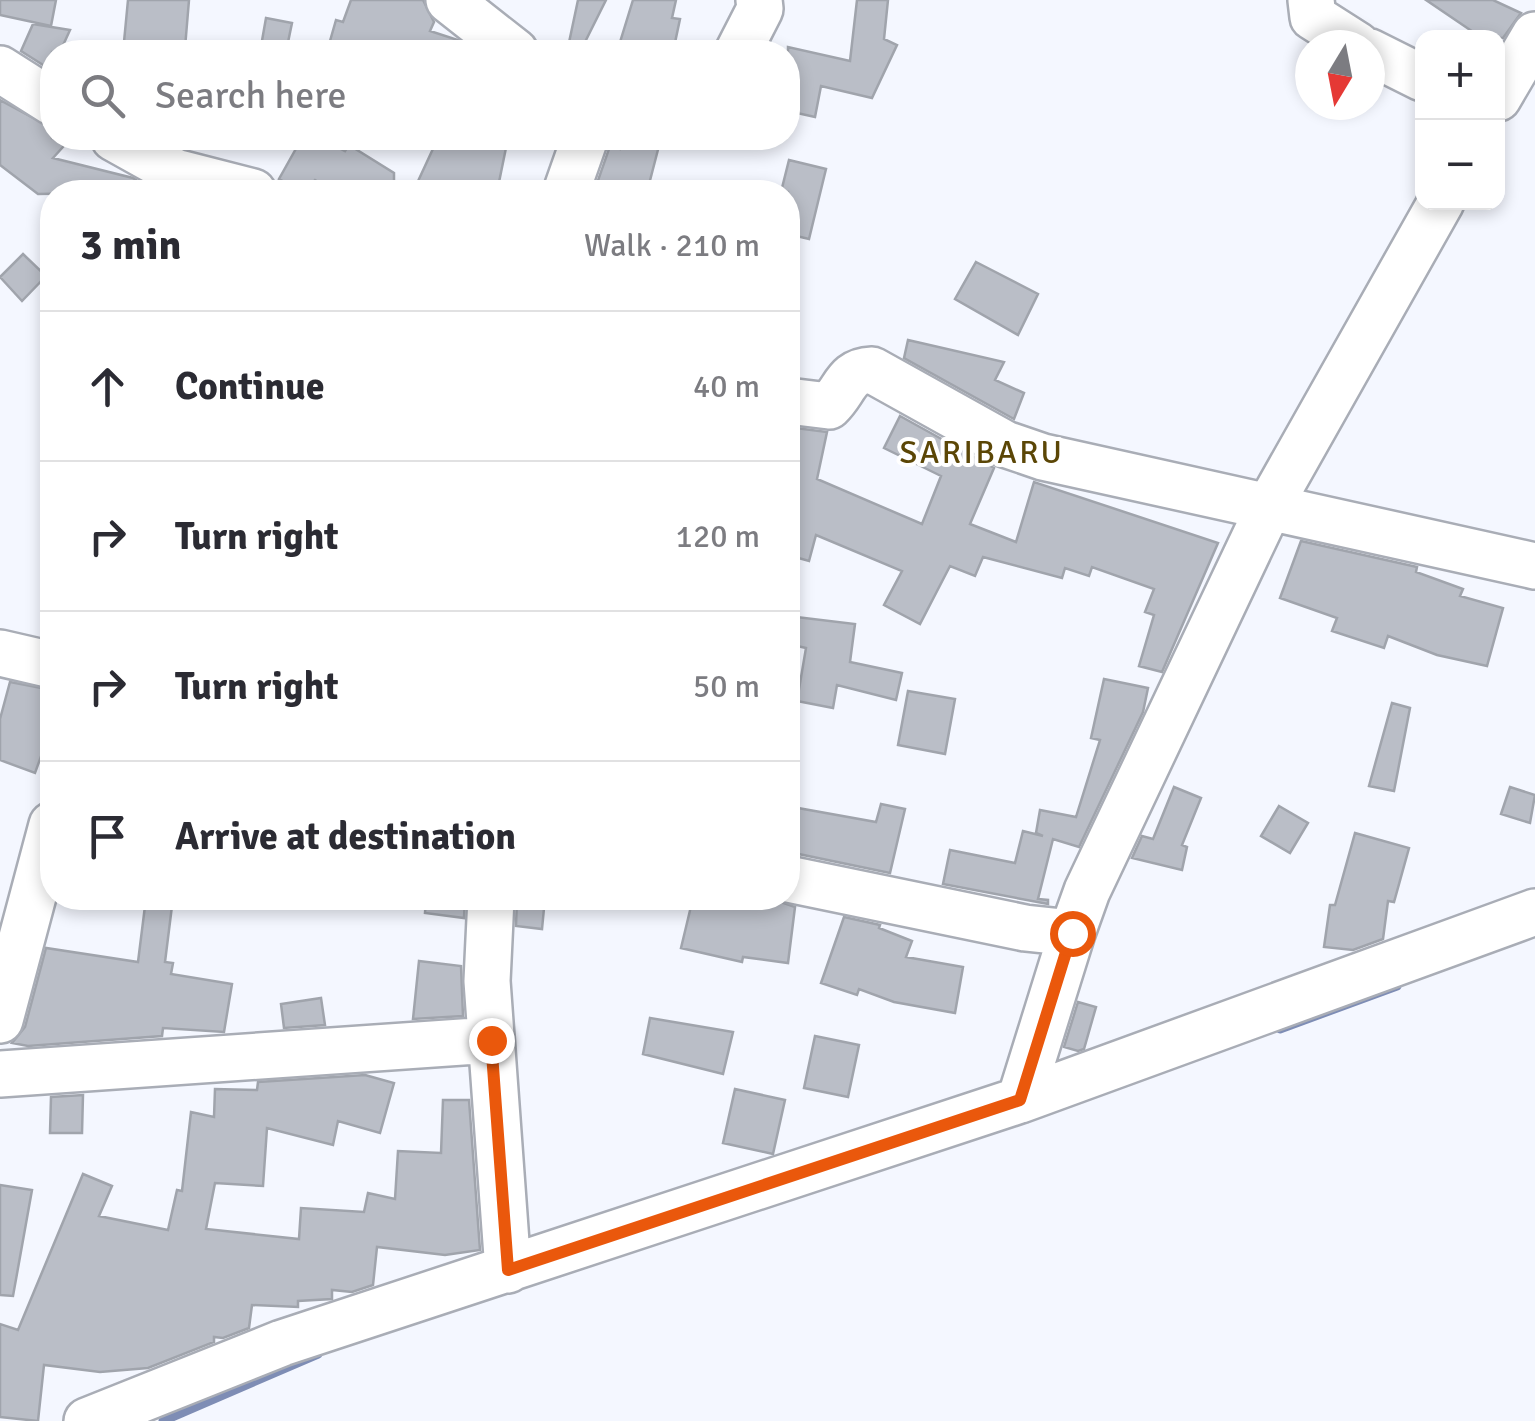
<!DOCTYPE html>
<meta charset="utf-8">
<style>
body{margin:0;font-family:Signika,sans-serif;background:#f7f7f7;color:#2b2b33}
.controls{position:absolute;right:30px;top:30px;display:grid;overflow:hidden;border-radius:20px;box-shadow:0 5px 15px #0003}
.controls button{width:90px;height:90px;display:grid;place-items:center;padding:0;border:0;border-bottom:2px solid #e1e1e2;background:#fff;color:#2b2b33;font:50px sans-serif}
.compass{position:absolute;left:1295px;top:30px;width:90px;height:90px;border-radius:50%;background:#fff;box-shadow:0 5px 15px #0003;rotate:190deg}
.stop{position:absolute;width:30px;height:30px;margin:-22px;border:8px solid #ea580c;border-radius:50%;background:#fff}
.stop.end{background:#ea580c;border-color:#fff;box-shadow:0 2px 10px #0008}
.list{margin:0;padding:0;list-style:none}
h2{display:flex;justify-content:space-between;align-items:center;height:130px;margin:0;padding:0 40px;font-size:42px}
h2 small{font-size:32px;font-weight:400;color:#7c7c81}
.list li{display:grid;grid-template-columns:65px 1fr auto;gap:30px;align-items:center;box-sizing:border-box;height:150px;padding:0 40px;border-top:2px solid #e1e1e2}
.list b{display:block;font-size:38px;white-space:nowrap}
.list em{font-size:32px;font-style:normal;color:#7c7c81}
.icon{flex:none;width:55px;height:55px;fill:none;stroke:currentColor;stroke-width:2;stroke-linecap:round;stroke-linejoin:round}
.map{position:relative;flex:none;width:1535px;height:1421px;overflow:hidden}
.search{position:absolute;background:#fff;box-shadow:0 5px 15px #0003;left:40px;top:40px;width:760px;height:110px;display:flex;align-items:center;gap:25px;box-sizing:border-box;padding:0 35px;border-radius:40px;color:#7c7c81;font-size:38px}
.panel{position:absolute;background:#fff;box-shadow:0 5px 15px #0003;left:40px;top:180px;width:760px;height:730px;border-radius:40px}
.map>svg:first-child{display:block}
</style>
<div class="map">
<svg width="1535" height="1421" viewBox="0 0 1535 1421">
<rect width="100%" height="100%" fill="#f4f7ff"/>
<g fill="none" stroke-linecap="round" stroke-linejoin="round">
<path stroke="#7e8db5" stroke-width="9" d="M1280 1029 1397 986
M163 1421 318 1354"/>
</g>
<path fill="#babec7" stroke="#a0a4ac" stroke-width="2.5" d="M0 0H56L51 26 0 15Z
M128 0H189L185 48 124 42Z
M351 0H423L434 22 430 31 458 40 473 52H345L328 48 336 20 343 22Z
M578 0H606L580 52H567Z
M633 0H676L672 18 680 19 673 52H617Z
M857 0H888L884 39 897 45 872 98 821 86 815 117 788 111V47L850 61Z
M1426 0H1493L1521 13 1503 38H1482Z
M266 18 292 23 286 52H260Z
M33 24 70 30 60 52H52L51 70 21 51Z
M0 100 52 128V138H71L53 158 133 178 153 192 38 194 0 165Z
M302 138H320L345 151 349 145 394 173V192H335L315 180 303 192 279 179Z
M438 138H508L497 192H413Z
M623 138H661L647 192 595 189 610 146 620 149Z
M789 160 826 169 809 239 788 234V192H781Z
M23 254 46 276 22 301 0 277Z
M976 262 1038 294 1018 335 955 299Z
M908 340 1004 362 995 380 1024 393 1014 419 904 358Z
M900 416 994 468 970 524 1016 542 1034 482 1218 543 1162 672 1139 666 1154 615 1145 612 1154 589 1092 567 1089 576 1065 568 1062 578 983 557 975 576 950 566 920 624 884 605 902 571 816 535 809 561 788 555V427L827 432 817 479 922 524 941 476 884 448Z
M1301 541 1417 567 1416 572 1463 589 1460 596 1503 608 1487 666 1437 655 1388 636 1384 648 1332 631 1337 618 1280 598Z
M788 616 855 624 850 662 902 673 896 700 837 685 833 708 797 701 806 648 788 644Z
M1104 679 1148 688 1143 712 1079 847 1053 839 1038 899 1048 900V904L943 884 950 850 1015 863 1023 831 1043 836 1036 833 1040 810 1076 817 1100 740 1091 738Z
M10 682 52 690V739L48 737 35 773 0 760V719Z
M908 691 955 699 945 754 898 745Z
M1392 703 1410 708 1394 791 1369 786Z
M1174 787 1201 798 1182 845 1187 847 1182 870 1132 858 1142 836 1153 839Z
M1510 787 1535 795 1530 823 1501 814Z
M881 804 905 809 890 873 794 853 791 849 798 808 876 822Z
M1279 806 1308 823 1290 853 1261 836Z
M1355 833 1409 848 1394 902 1388 901 1383 939 1353 950 1324 947 1330 905H1335Z
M146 898H173L165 962 173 963 171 974 232 984 224 1032 163 1028 162 1036 28 1046 12 1043 25 1027 46 948 138 962Z
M426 898H465L464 918 425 913Z
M517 898H545L542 929 516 926Z
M693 898H734L760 904 761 898H770L795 907 788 963 743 957 742 962 681 948Z
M844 917 880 925 879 928 912 941 906 957 963 967 955 1013 894 1002 859 989 857 995 821 983Z
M419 961 461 966 463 1016 413 1019Z
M321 998 325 1025 284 1028 281 1004Z
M1078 1002 1096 1007 1084 1049 1078 1051 1064 1047Z
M650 1018 733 1032 723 1074 643 1054Z
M815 1036 859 1045 848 1097 804 1088Z
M365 1075 394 1083 380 1133 338 1121 333 1145 267 1128 263 1186 215 1183 206 1229 299 1239 301 1208 364 1212 368 1193 395 1199 398 1151 441 1153 443 1100H469L480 1250 445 1255 377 1247 373 1285 352 1292 332 1290V1299L298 1301V1307L252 1305 249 1328 223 1338 214 1337V1342L148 1368 100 1372 44 1365 38 1421 0 1417V1324L18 1330 83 1174 112 1186 99 1216 168 1230 177 1190 182 1191 191 1112 214 1117 215 1089 257 1090 258 1082Z
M735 1089 785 1100 773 1154 723 1143Z
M83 1095 82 1133H50L51 1097Z
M0 1185 32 1190 13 1296 0 1295Z"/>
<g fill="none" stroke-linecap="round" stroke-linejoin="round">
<defs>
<path id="minor" d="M449 0 515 52
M1311 0 1313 17 1357 45
M738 52 760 9 759 0
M1370 52 1422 78
M0 69 52 102
M1498 98 1535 35
M114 138 175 172 253 192
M566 192 585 138
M788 401 829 406C846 390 845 371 872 370L1005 444 1043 457 1535 566
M0 653 52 665
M788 879 1025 928 1072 933 1087 891 1270 505 1441 202
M491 898 487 981 508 1270
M0 1020 52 825
M0 1074 491 1040
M1020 1100 1072 933
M87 1421 282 1343 1020 1100 1535 912"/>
</defs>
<use href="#minor" stroke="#a9adb6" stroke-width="50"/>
<use href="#minor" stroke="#fff" stroke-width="45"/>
</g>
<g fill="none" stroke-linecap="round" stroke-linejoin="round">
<path stroke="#ea580c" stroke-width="12" d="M491 1040 508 1270 1020 1100 1072 933"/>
</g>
<g text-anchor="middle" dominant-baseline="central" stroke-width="8" stroke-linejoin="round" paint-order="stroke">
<g font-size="32" letter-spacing="2.5" fill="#5b4606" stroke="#fff">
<text x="982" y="452">SARIBARU</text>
</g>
</g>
</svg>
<div class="controls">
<button>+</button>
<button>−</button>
</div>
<svg class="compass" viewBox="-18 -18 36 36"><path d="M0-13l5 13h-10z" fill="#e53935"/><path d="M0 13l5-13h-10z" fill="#7c7c81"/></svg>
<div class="stop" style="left:1072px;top:933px"></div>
<div class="stop end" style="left:491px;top:1040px"></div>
<div class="search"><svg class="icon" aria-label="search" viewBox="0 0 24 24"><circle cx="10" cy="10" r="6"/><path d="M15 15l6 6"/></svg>Search here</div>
<section class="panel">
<h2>3 min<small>Walk · 210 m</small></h2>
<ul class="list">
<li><svg class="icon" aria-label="ahead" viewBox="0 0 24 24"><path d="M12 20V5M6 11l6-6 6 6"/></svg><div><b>Continue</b></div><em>40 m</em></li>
<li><svg class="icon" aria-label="right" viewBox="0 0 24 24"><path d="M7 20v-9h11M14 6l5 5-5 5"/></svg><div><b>Turn right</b></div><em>120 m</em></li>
<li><svg class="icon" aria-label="right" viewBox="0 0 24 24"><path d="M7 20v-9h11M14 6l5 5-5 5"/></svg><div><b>Turn right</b></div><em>50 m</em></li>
<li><svg class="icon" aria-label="arrive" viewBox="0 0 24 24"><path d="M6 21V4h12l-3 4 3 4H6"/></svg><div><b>Arrive at destination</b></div></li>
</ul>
</section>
</div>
